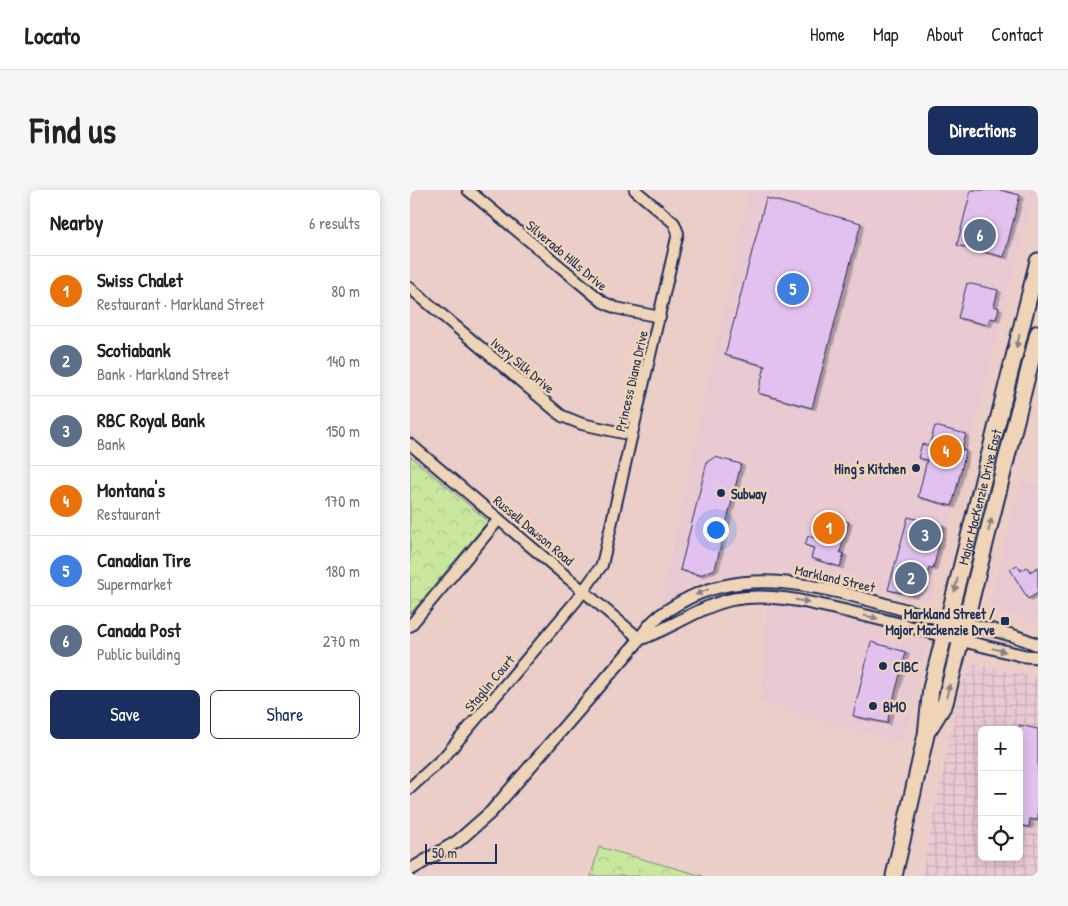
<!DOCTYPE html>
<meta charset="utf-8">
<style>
body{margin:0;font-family:"Patrick Hand",sans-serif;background:#f6f6f6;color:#222}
.controls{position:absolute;right:15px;bottom:15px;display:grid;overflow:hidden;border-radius:8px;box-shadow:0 2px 12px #0003}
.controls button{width:45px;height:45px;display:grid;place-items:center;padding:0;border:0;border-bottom:1px solid #e0e0e0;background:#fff;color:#222;font:25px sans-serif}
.scale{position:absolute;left:15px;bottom:12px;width:72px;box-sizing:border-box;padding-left:5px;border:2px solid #1b2f5e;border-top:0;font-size:14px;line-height:18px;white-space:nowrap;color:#1b2f5e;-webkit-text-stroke:4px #f0d4b7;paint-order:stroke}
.you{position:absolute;left:305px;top:339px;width:18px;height:18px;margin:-12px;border:4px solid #fff;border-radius:50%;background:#1a73e8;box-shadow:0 0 0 8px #1a73e833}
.badge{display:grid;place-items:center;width:32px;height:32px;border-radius:50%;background:#1b2f5e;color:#fff;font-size:16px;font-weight:700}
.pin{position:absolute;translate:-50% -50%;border:2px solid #fff;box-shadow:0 1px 5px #0006}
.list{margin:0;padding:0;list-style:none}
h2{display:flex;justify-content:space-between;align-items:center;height:65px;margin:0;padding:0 20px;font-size:21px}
h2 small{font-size:16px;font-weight:400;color:#767676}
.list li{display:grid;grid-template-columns:32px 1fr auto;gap:15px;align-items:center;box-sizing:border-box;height:70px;padding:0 20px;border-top:1px solid #e0e0e0}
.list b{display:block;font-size:19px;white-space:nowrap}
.list p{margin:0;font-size:16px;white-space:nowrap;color:#767676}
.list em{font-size:16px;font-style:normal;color:#767676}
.actions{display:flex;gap:10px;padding:15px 20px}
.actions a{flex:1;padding:11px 0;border:1px solid #1b2f5e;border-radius:8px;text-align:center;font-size:18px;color:#1b2f5e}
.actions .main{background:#1b2f5e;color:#fff}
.icon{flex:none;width:28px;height:28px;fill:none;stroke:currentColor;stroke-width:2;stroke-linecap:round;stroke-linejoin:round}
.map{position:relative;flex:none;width:628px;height:686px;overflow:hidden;border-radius:8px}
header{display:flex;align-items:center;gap:30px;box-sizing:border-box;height:70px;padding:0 25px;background:#fff;border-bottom:1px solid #e0e0e0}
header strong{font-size:24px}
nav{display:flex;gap:28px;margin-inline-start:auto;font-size:18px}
.intro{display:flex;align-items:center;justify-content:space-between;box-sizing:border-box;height:120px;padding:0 30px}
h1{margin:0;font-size:35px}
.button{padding:12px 22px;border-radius:8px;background:#1b2f5e;color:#fff;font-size:18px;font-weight:700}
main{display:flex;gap:30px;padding:0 30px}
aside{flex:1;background:#fff;border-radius:8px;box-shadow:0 2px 12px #0003}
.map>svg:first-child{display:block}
</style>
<header>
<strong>Locato</strong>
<nav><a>Home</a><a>Map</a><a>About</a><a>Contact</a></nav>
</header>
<div class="intro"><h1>Find us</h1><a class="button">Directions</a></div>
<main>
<aside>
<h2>Nearby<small>6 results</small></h2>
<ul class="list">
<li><span class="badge" style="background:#e8710a">1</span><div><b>Swiss Chalet</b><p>Restaurant · Markland Street</p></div><em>80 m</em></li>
<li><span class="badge" style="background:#5c6f8a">2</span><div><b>Scotiabank</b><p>Bank · Markland Street</p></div><em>140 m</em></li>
<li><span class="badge" style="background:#5c6f8a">3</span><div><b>RBC Royal Bank</b><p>Bank</p></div><em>150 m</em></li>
<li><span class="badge" style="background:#e8710a">4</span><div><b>Montana's</b><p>Restaurant</p></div><em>170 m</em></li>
<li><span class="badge" style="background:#3f7fe0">5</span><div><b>Canadian Tire</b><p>Supermarket</p></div><em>180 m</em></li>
<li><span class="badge" style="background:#5c6f8a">6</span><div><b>Canada Post</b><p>Public building</p></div><em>270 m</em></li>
</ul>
<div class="actions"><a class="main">Save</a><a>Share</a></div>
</aside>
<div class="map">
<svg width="628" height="686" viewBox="0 0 628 686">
<defs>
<pattern id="industrial-grid" width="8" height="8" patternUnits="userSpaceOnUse" patternTransform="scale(1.25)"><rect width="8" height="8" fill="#e9cad3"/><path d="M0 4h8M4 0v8" fill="none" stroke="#c7aeb8"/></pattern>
<pattern id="forest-crowns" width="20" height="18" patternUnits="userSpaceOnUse" patternTransform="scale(1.25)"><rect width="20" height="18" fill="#cae79e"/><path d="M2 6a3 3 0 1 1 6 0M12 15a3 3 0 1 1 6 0" fill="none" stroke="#adc68a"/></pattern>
<filter id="shadow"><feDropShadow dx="3.5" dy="2" stdDeviation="0" flood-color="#0004"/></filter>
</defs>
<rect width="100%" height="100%" fill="#eccec8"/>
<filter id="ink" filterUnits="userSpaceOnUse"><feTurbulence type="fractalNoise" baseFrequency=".02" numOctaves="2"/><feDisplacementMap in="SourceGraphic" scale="10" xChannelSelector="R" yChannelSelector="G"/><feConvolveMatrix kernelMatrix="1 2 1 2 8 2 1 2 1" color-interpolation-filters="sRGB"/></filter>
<g filter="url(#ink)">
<path fill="#e9cad3" d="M339 0H625L520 411 372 381 319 385 249 417Z
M611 289 628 294V434L577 421Z
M357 415 386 418 513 445 519 450 493 555 351 513Z"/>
<path fill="url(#industrial-grid)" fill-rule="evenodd" d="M563 474 628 488V686H512L550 498ZM572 540H609V667H572Z"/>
<path fill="url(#forest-crowns)" stroke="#728b7e" d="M0 266 78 331 0 424Z
M189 657 293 686H181Z"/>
<path fill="#e3c1ee" stroke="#1b2f5e" filter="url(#shadow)" d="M561 0H590L610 5 594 67 547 55Z
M356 8 451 33 402 218 348 203 355 176 315 165Z
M557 93 588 100 584 116 589 118 586 129 580 128 578 135 548 128Z
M525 236 556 244 552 260 556 261 542 316 508 307 517 270 508 268 512 254 519 256Z
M305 267 331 274 305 379 290 385 270 380 297 272Z
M412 324 439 332 430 362 434 364 430 377 401 368 404 358 395 355 398 346 405 348Z
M498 327 534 336 523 379 519 378 513 399 503 405 478 400Z
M607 375 611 381 617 377 620 382 628 377V403L618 409 600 379Z
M461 452 496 462 477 533 443 526Z
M609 535 628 539V630L620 629 619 637 609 635Z"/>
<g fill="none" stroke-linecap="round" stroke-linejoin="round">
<defs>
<path id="minor" d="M58 0 193 112 206 118 250 127
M0 98 152 226 172 234 222 245
M0 254 230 449
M0 436 89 329
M0 598 34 567 166 411 192 375 268 43 264 33 225 0"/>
<path id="tertiary" d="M230 449C263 438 289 416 324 409 365 402 405 414 444 423 501 436 558 453 615 466L628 467
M0 680 48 651 81 622 230 449C241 430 252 423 271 412 348 369 436 405 514 425 551 434 593 439 628 455"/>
<g id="primary">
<path d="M519 539 535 513 628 143"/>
<path id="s1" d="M484 686 516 545 521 498 628 71"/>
</g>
</defs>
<use href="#minor" stroke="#1b2f5e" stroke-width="14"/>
<use href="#tertiary" stroke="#1b2f5e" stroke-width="15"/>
<use href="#primary" stroke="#1b2f5e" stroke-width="19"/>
<use href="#minor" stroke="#f0d4b7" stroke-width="10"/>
<use href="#tertiary" stroke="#f0d4b7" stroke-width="11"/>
<use href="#primary" stroke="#f0d4b7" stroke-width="15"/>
</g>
<defs><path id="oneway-solid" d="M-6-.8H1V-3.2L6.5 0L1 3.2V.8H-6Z" transform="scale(1.25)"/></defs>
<g fill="#86828a">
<use href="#oneway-solid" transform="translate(608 151) rotate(104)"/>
<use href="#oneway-solid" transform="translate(580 335) rotate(-76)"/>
<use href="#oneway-solid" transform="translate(546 395) rotate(104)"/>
<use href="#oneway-solid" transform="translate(292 402) rotate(157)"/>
<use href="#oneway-solid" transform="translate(392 411) rotate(11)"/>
<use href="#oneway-solid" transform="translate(461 427) rotate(13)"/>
<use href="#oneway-solid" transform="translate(589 460) rotate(14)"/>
<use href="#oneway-solid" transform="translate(538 501) rotate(-76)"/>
</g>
</g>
<g fill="#1b2f5e" stroke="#f0d4b7" stroke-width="2">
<circle cx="506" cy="278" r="5"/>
<circle cx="311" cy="303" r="5"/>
<rect x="590" y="426" width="10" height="10" rx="2.5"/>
<circle cx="473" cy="476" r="5"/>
<circle cx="463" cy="516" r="5"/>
</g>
<g text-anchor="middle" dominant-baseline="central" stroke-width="5" stroke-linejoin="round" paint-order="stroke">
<g font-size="14" fill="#1b2f5e" stroke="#f0d4b7">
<text transform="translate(157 65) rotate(40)">Silverado Hills Drive</text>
<text transform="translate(113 175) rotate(40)">Ivory Silk Drive</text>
<text transform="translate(221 191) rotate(-77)">Princess Diana Drive</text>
<text stroke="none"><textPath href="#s1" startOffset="389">Major MacKenzie Drive East</textPath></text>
<text transform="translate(124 340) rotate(40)">Russell Dawson Road</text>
<text transform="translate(425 388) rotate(13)">Markland Street</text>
<text transform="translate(79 493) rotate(-50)">Staglin Court</text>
</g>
<g font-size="14" font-weight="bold" fill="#1b2f5e" stroke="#f0d4b7" text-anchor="start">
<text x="496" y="278" text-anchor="end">Hing's Kitchen</text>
<text x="321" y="303">Subway</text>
<text x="585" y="423" text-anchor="end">Markland Street /<tspan x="585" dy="16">Major Mackenzie Drve</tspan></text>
<text x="483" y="476">CIBC</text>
<text x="473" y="516">BMO</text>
</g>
</g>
</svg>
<div class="controls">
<button>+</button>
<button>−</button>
<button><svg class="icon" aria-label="locate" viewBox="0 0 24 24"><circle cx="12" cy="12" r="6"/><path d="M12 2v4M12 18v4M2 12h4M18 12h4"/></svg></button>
</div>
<div class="scale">50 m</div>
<div class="you"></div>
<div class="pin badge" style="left:419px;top:338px;background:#e8710a">1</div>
<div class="pin badge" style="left:501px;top:388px;background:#5c6f8a">2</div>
<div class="pin badge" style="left:515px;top:345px;background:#5c6f8a">3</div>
<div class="pin badge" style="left:536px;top:261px;background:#e8710a">4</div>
<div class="pin badge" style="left:383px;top:99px;background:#3f7fe0">5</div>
<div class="pin badge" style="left:570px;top:45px;background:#5c6f8a">6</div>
</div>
</main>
